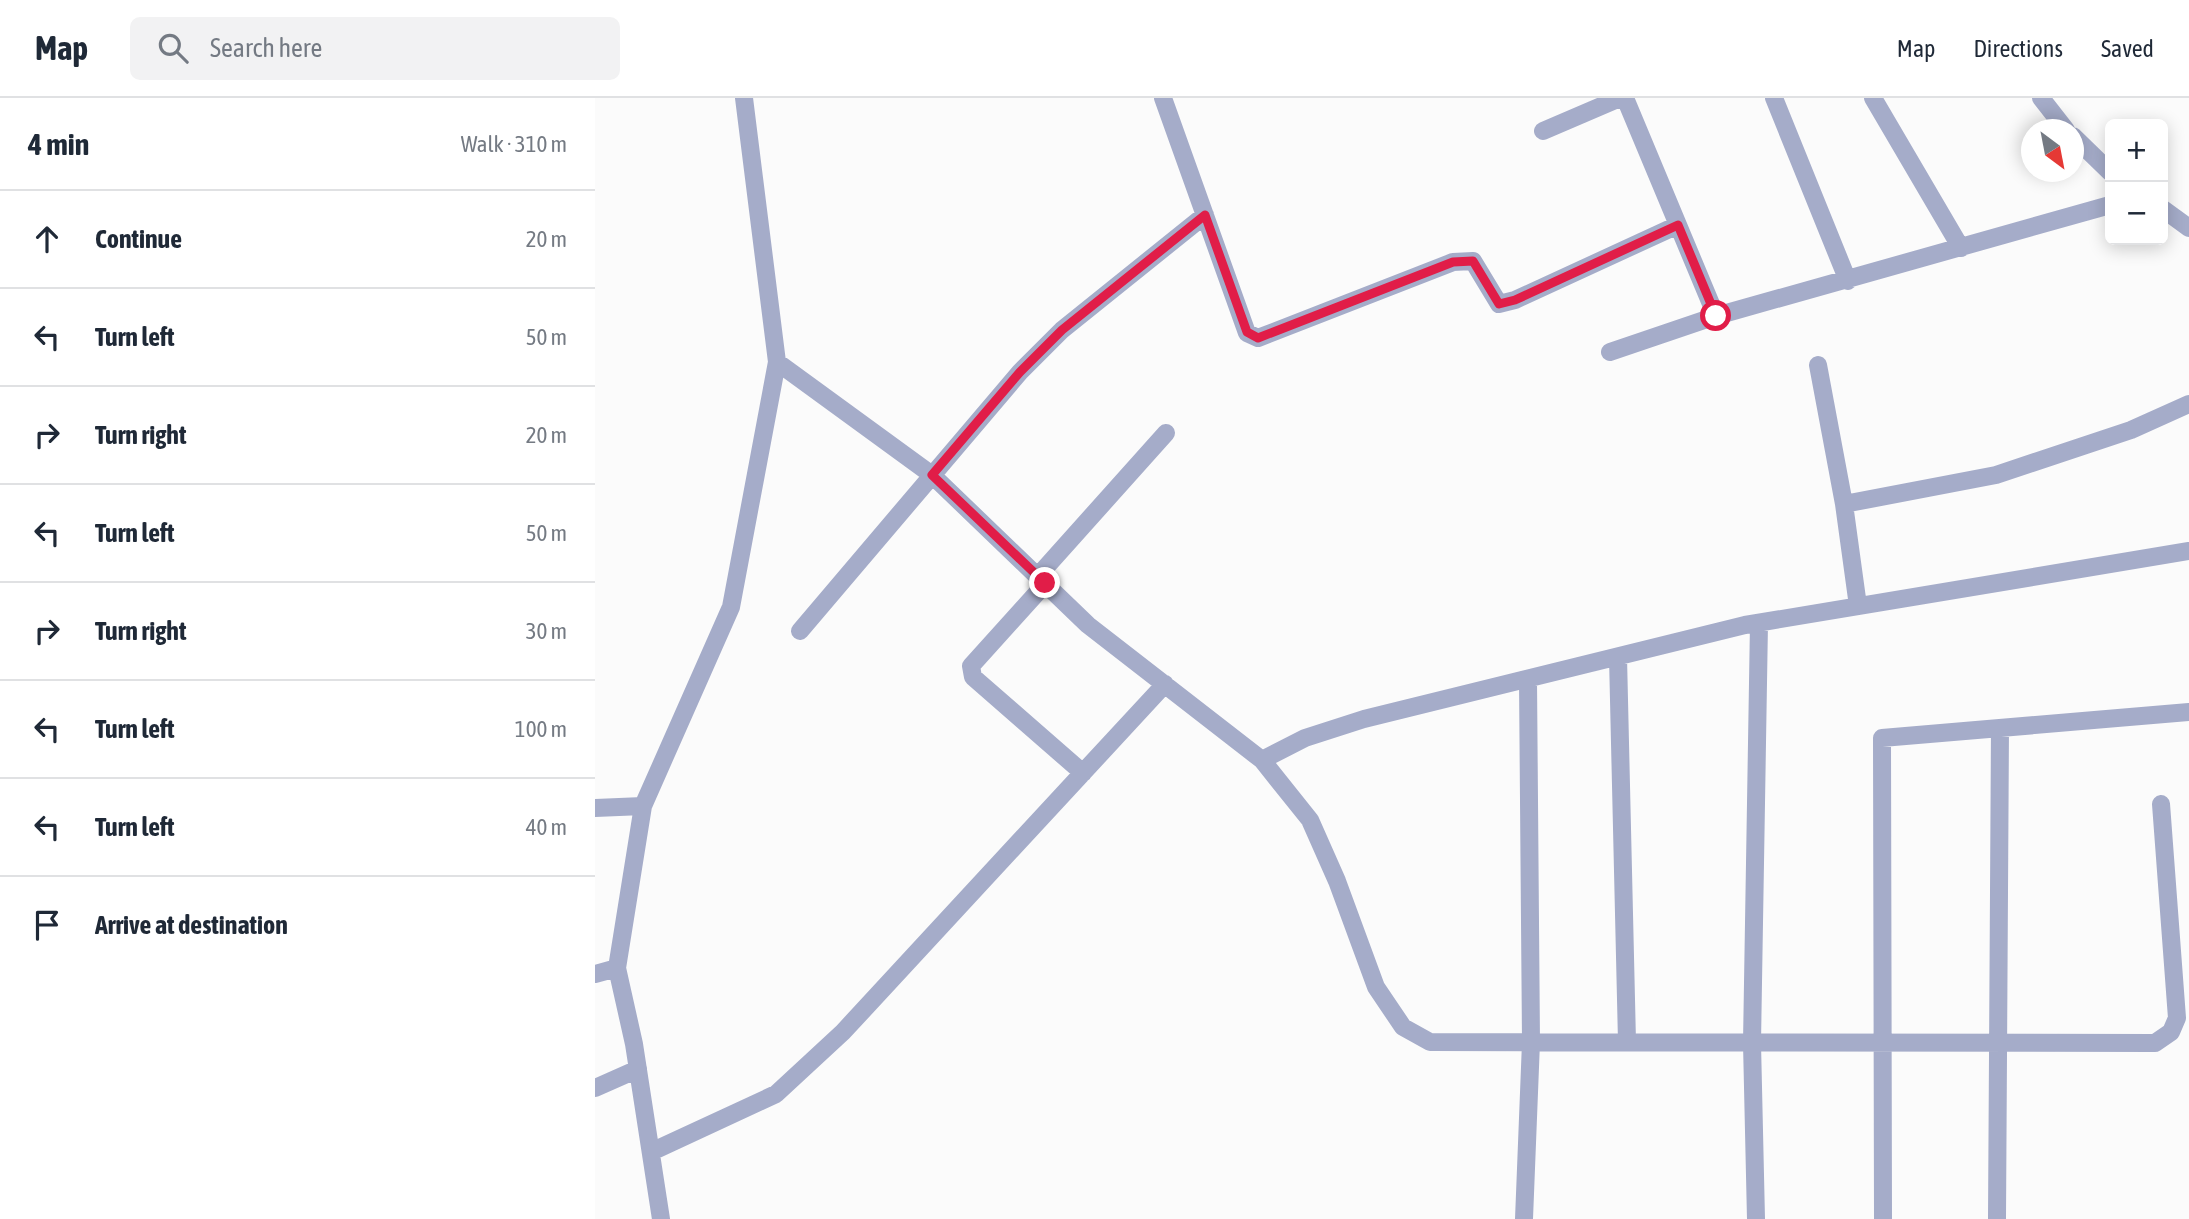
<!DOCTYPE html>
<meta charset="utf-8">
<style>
body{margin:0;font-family:"Asap Condensed",sans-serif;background:#f2f2f3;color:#1f2937}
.controls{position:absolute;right:21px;top:21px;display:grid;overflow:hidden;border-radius:10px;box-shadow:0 4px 18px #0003}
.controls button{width:63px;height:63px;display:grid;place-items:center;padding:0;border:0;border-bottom:2px solid #e0e1e3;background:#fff;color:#1f2937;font:35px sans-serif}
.compass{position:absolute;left:1426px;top:21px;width:63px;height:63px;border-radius:50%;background:#fff;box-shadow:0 4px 18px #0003;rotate:148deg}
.stop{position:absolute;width:21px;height:21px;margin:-16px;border:5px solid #e11d48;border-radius:50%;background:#fff}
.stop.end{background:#e11d48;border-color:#fff;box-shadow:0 2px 7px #0008}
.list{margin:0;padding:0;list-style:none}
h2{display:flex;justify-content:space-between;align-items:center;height:91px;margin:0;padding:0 28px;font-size:30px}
h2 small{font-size:23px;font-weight:400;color:#747a83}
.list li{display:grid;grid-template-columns:46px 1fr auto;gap:21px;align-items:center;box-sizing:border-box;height:98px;padding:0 28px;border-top:2px solid #e0e1e3}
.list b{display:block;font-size:26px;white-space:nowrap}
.list em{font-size:23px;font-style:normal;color:#747a83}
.icon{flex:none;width:38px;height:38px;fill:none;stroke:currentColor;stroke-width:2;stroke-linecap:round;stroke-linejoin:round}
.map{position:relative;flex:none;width:1594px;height:1121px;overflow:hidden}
header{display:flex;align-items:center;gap:42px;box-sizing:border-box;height:98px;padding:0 35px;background:#fff;border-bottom:2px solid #e0e1e3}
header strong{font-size:33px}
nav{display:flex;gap:38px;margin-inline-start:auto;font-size:24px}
.search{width:490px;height:63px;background:#f2f2f3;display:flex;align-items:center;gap:18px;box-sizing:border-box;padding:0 24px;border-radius:10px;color:#747a83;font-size:26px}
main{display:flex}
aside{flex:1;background:#fff}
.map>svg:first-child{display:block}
</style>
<header>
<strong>Map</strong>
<div class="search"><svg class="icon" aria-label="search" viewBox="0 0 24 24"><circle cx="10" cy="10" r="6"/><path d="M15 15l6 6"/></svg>Search here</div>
<nav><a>Map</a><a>Directions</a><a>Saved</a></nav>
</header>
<main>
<aside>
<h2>4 min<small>Walk · 310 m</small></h2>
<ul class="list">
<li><svg class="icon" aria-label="ahead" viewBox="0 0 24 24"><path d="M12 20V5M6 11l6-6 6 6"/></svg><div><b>Continue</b></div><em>20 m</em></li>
<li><svg class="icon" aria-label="left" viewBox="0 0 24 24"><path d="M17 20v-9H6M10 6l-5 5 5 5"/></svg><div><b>Turn left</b></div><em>50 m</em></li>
<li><svg class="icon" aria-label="right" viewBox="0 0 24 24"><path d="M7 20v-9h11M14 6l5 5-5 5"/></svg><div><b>Turn right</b></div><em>20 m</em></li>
<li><svg class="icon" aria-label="left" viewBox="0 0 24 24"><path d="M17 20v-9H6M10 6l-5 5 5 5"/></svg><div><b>Turn left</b></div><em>50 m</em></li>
<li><svg class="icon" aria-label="right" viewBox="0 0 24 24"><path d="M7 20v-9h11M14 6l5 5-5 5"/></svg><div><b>Turn right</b></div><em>30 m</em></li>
<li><svg class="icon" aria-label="left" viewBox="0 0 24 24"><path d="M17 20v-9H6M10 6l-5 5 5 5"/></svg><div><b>Turn left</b></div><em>100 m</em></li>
<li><svg class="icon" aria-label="left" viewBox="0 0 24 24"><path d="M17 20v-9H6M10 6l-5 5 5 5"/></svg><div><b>Turn left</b></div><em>40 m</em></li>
<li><svg class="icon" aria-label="arrive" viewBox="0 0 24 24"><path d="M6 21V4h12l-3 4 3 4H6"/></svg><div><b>Arrive at destination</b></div></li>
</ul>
</aside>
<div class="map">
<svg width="1594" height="1121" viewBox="0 0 1594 1121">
<rect width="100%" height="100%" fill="#fbfbfb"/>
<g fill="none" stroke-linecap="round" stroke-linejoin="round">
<path stroke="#a5acc9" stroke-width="18" d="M568 0 652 235 663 240 858 164 878 163 904 206 920 202 1083 127
M1030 0 1121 218
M1179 0 1253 183
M1278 0 1366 150
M1446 0 1471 32
M948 33 1025 0
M1478 38 1515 74
M1568 111 1594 130
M1015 254 1121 218 1515 107
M182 264 337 377 493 527 667 662 715 722 742 783 781 889 808 929 835 944 1560 945 1576 934 1582 920 1566 706
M1223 267 1249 406 1263 508
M1249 406 1401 377 1536 332 1594 306
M443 478 571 335
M450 486 376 568 378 579 488 675
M205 533 425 274 467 232 610 117
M1023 559 1032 944
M667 662 710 640 769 621 1150 527 1594 453
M0 710 48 708
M0 876 22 870
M0 990 43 971
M56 1054 181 996 248 934 570 586
M66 1121 39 946 22 870 48 708 136 509 182 264 149 0
M929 1121 936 944 933 582
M1161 1121 1157 945 1164 525
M1288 1121 1287 640 1594 614
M1402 1121 1405 630"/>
</g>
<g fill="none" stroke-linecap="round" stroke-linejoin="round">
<path stroke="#e11d48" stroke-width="9" d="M450 485 337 377 425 274 467 232 610 117 652 234 663 240 858 164 878 163 904 206 920 202 1083 127 1121 218"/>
</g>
</svg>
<div class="controls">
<button>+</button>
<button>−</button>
</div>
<svg class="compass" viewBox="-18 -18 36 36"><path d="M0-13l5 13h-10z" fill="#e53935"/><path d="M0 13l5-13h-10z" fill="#747a83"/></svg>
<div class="stop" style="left:1121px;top:218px"></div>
<div class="stop end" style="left:450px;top:485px"></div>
</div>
</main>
